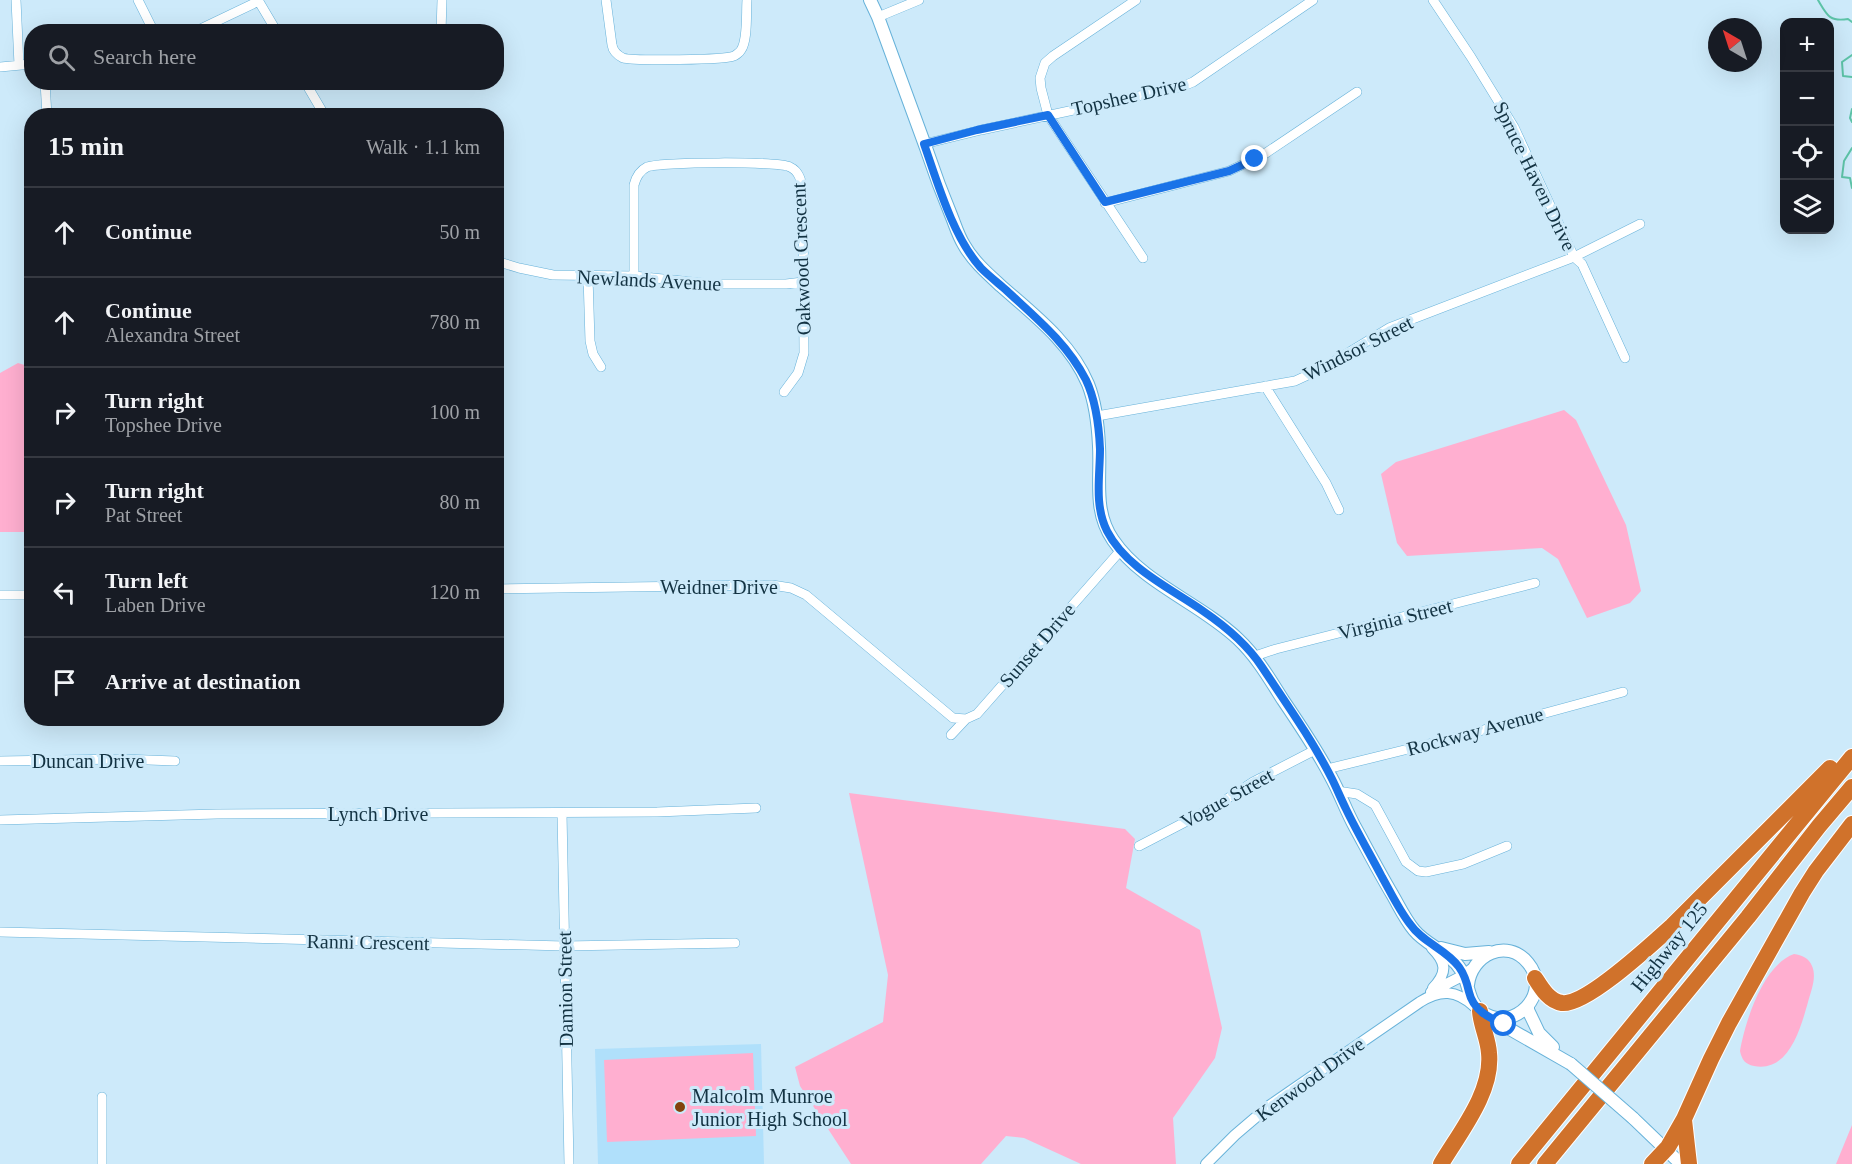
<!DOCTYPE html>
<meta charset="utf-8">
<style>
body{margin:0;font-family:Georgia,serif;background:#20242c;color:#f1f3f6}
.controls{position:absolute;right:18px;top:18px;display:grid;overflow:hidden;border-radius:12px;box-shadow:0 6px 24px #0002}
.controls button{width:54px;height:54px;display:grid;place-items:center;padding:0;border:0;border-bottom:2px solid #363941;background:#171b24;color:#f1f3f6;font:30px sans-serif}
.compass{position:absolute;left:1708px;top:18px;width:54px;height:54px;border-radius:50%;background:#171b24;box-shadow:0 6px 24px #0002;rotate:321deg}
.stop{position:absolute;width:18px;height:18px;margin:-14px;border:4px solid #1a73e8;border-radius:50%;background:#fff}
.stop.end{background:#1a73e8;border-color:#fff;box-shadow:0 2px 6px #0008}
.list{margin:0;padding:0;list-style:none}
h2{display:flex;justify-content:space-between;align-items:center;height:78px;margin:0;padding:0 24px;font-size:26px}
h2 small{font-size:20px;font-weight:400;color:#9ea1a6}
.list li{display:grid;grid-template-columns:39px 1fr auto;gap:18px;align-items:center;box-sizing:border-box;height:90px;padding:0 24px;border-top:2px solid #363941}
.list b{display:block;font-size:22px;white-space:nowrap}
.list p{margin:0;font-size:20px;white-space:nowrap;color:#9ea1a6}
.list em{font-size:20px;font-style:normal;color:#9ea1a6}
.icon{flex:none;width:33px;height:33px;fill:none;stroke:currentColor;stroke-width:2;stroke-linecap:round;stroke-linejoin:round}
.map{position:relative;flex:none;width:1852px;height:1164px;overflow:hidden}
.search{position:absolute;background:#171b24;box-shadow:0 6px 24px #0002;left:24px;top:24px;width:480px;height:66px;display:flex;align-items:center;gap:15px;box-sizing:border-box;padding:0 21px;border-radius:24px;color:#9ea1a6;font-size:22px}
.panel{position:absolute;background:#171b24;box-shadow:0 6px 24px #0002;left:24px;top:108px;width:480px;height:618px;border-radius:24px}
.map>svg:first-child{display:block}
</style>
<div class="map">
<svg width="1852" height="1164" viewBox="0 0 1852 1164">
<rect width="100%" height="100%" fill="#cdeafa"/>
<path fill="#b0e0fb" d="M761 1044 764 1164H598L595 1049Z"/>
<path fill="#ffafd0" d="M18 363 31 367V532H0V373Z
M1564 410 1576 420 1626 525 1641 591 1630 603 1587 618 1558 559 1542 548 1407 556 1397 543 1381 474 1396 462Z
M849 793 1125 829 1135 839 1126 888 1200 930 1222 1028 1215 1058 1173 1118 1176 1164H1081L1024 1138 1006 1136 981 1164H851L800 1086 795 1067 883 1022 888 975Z
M1794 954C1802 955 1809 958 1812 966 1817 977 1811 991 1808 1002 1801 1027 1789 1073 1754 1066 1745 1064 1742 1060 1740 1051 1745 1022 1763 965 1794 954Z
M753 1053 756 1136 607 1142 604 1060Z
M1852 1125V1164H1836Z"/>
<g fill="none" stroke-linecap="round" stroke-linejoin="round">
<path stroke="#5dc4a8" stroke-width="2" d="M1818 0C1827 15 1829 22 1848 19L1852 22
M1852 55 1842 62 1843 76 1852 77
M1852 109 1850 118 1852 122
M1852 148 1844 161 1842 177 1850 178 1852 188"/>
<defs>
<path id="minor" d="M16 0 19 65
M138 0 154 32
M258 0 277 32
M606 0 612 45C613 51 617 55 623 58 633 61 726 60 734 56 735 56 741 51 741 50 748 40 746 13 747 0
M1136 0 1053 56 1045 63 1040 78 1041 88 1048 115 1143 258
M1433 0 1471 57 1514 127 1574 257 1582 264 1625 358
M878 17 919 0
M194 32 259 1
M441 32 442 0
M0 67 32 64
M45 82 47 116
M305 82 325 116
M924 144 981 130 1181 87 1193 82 1313 0
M1105 203 1229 171 1263 155 1357 92
M496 261 519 268 553 275 634 276 711 284H786L803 282
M588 276 590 341 593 354 601 367
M634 276V185C636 177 639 171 647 167 659 162 779 161 790 167 799 171 801 180 803 190L804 353 798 373 784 392
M1265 386 1326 483 1339 510
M1097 416 1295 381 1323 368 1389 328 1574 257 1640 224
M496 589 772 585 791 588 806 595 953 718 966 719
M0 595H32
M1255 656 1276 649 1535 583
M951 735 966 719 977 714 1121 550
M0 761 122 759 175 761
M1327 769 1461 736 1623 692
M1337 791 1357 794 1375 805 1406 862 1418 871 1426 872 1463 864 1507 846
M562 813 569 1164
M0 820 217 814 657 812 756 808
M1139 846 1216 806 1253 782 1315 750
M0 932 564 946 735 943
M102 1097V1164"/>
<path id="tertiary" d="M1432 948C1446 962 1448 972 1433 988
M1431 992 1464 975 1470 970
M1206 1164 1235 1135 1269 1106 1420 1002C1441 989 1456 990 1474 1006"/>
<path id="secondary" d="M870 0 878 17C894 61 910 104 926 148 934 172 943 196 953 220 956 228 959 237 964 245 973 261 988 274 1001 286 1034 315 1071 343 1088 384 1096 404 1098 424 1099 446 1101 479 1093 511 1113 540 1142 583 1200 603 1238 639 1257 657 1269 678 1283 700 1300 725 1317 750 1331 777 1340 793 1346 811 1355 827 1367 849 1379 872 1392 894 1399 906 1405 919 1414 930 1427 946 1450 952 1461 970 1470 984 1467 1002 1482 1012 1514 1034 1553 993 1528 963 1507 937 1471 955 1468 985
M1441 948 1465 954 1489 952
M1528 1006V1010L1539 1033 1553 1047
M1494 1020 1571 1064
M1633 1118 1681 1164"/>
<path id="motorway" d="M1535 978C1542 989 1549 1001 1562 1003 1586 1006 1653 943 1672 926L1830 768
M1684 1120 1689 1164
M1441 1164C1460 1132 1493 1092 1489 1053 1488 1038 1481 1026 1480 1011
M1519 1164 1852 757
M1545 1164 1748 917 1819 826 1852 787
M1652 1164 1668 1147 1684 1119 1711 1059 1729 1023 1802 893 1816 871 1852 824"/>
</defs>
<use href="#minor" stroke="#67b2d9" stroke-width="10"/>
<use href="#tertiary" stroke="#67b2d9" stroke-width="12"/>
<use href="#secondary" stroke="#67b2d9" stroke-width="14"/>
<use href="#motorway" stroke="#fff" stroke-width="18"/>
<use href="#minor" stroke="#fff" stroke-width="9"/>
<use href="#tertiary" stroke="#fff" stroke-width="10"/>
<use href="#secondary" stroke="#fff" stroke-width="12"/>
<use href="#motorway" stroke="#d0722b" stroke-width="16"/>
<defs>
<path id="secondary-bridge" d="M1571 1064 1633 1118"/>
</defs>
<use href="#secondary-bridge" stroke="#67b2d9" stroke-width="14" stroke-linecap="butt"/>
<use href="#secondary-bridge" stroke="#fff" stroke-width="12"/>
</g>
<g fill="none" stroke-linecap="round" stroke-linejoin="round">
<path stroke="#1a73e8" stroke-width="8" d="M1255 159 1229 171 1105 202 1048 115 977 130 924 144C938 184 953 237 981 268 989 276 998 283 1006 290 1036 318 1067 343 1086 380 1096 401 1099 426 1100 449 1100 476 1094 505 1107 531 1126 568 1170 588 1203 611 1225 626 1247 644 1262 667 1286 703 1313 741 1332 779 1337 789 1341 799 1346 809 1357 832 1370 854 1382 877 1391 893 1399 910 1410 924 1423 943 1446 949 1459 967 1465 975 1467 983 1469 992 1473 1010 1489 1018 1504 1024"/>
</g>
<circle fill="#83420d" stroke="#cdeafa" stroke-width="2" cx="680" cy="1107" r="6"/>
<g text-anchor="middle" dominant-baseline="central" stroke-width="6" stroke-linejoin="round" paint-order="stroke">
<g font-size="20" fill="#133343" stroke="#cdeafa">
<text transform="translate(1129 96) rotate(-13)">Topshee Drive</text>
<text transform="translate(1535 176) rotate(64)">Spruce Haven Drive</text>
<text transform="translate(801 259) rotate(-92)">Oakwood Crescent</text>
<text transform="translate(649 280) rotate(3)">Newlands Avenue</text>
<text transform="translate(1358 348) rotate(-27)">Windsor Street</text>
<text x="719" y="587">Weidner Drive</text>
<text transform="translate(1395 619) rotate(-14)">Virginia Street</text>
<text transform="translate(1037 645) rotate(-49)">Sunset Drive</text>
<text transform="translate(1475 731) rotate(-15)">Rockway Avenue</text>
<text x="88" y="761">Duncan Drive</text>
<text transform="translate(1227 798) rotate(-29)">Vogue Street</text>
<text x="378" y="814">Lynch Drive</text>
<text transform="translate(368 942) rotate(1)">Ranni Crescent</text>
<text transform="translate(1669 947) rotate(-51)">Highway 125</text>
<text transform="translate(565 989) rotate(-91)">Damion Street</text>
<text transform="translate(1310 1079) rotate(-36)">Kenwood Drive</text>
</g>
<g font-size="20" fill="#133343" stroke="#cdeafa" text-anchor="start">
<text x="692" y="1096">Malcolm Munroe<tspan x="692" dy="23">Junior High School</tspan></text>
</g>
</g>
</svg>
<div class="controls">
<button>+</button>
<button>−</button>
<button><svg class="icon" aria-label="locate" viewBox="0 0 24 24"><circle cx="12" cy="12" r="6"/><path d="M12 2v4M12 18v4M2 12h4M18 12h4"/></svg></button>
<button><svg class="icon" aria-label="layers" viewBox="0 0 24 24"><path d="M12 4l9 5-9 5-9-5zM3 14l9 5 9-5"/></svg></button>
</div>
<svg class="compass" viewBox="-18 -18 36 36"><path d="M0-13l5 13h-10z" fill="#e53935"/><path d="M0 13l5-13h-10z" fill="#9ea1a6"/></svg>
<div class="stop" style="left:1504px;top:1024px"></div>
<div class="stop end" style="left:1255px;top:159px"></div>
<div class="search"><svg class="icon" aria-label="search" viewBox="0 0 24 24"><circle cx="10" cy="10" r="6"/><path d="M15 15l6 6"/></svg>Search here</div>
<section class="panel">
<h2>15 min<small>Walk · 1.1 km</small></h2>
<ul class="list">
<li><svg class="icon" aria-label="ahead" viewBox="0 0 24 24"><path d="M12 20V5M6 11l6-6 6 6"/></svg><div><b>Continue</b></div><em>50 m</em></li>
<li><svg class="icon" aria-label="ahead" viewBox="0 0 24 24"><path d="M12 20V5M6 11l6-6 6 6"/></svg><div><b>Continue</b><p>Alexandra Street</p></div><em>780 m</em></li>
<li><svg class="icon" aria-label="right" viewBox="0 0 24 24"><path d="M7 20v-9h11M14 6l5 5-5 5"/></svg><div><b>Turn right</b><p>Topshee Drive</p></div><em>100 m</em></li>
<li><svg class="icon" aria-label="right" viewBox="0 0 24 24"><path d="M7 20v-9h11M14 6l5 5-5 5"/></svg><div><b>Turn right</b><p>Pat Street</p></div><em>80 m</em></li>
<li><svg class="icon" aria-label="left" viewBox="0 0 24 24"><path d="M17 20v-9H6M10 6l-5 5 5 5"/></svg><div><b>Turn left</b><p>Laben Drive</p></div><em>120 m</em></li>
<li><svg class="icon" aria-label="arrive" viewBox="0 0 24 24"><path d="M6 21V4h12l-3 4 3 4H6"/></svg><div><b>Arrive at destination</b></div></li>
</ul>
</section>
</div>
